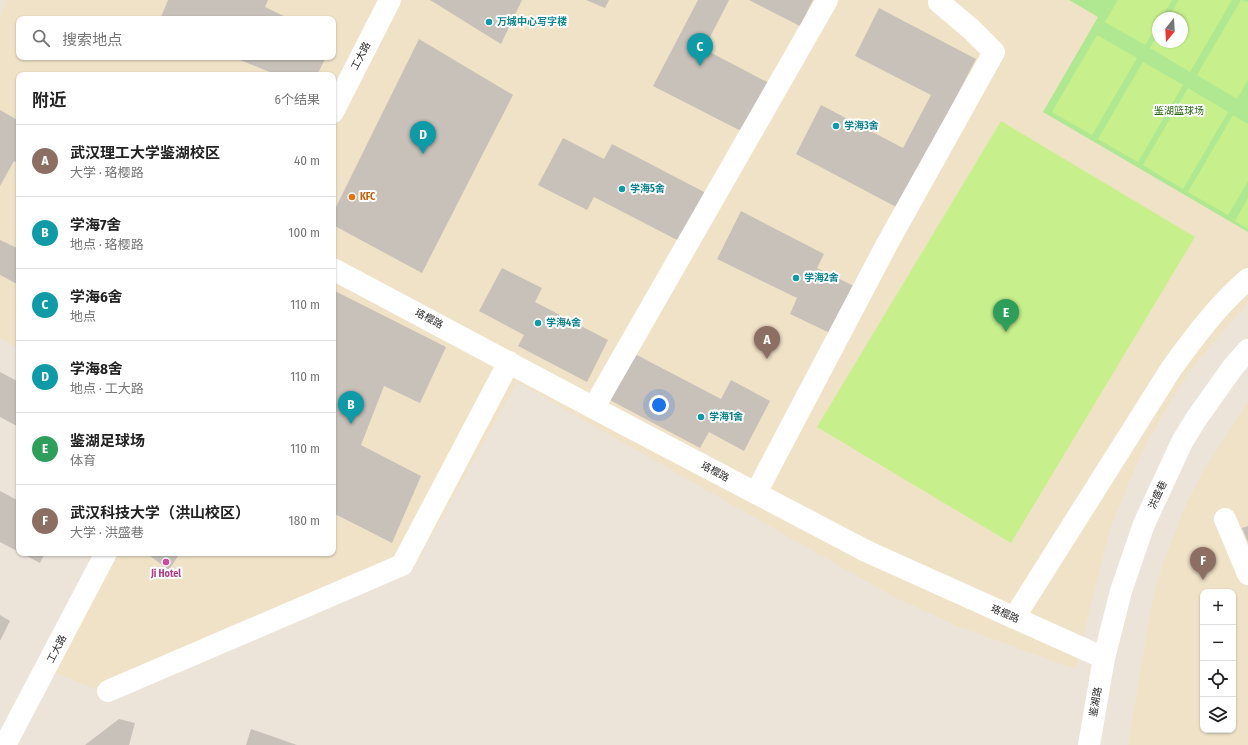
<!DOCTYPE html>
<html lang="zh">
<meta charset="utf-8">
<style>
body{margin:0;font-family:"Fira Sans Condensed","Noto Sans SC",sans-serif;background:#f2f2f2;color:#222}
.controls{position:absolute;right:12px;bottom:12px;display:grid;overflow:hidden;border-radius:8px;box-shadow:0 1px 3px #0004}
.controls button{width:36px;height:36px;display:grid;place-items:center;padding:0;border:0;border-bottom:1px solid #e0e0e0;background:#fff;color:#222;font:20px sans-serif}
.compass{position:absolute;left:1152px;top:12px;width:36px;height:36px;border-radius:50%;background:#fff;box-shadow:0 1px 3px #0004;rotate:198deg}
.you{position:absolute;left:659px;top:405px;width:14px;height:14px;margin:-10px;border:3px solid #fff;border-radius:50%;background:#1a73e8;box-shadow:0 0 0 6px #1a73e833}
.badge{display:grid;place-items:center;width:26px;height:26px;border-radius:50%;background:#345dff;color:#fff;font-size:13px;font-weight:700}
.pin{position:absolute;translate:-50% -33px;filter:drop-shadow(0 1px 2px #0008)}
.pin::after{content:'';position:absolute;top:21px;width:14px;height:12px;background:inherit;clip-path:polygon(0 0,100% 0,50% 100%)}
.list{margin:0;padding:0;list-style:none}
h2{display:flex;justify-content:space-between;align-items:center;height:52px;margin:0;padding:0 16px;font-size:17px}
h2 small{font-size:13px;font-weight:400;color:#767676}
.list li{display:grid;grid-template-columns:26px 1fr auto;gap:12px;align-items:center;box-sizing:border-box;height:72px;padding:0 16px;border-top:1px solid #e0e0e0}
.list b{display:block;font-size:15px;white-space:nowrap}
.list p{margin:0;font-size:13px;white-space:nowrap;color:#767676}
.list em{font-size:13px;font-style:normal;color:#767676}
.icon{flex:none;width:22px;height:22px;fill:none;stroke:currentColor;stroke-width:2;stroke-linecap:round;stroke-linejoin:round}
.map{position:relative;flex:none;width:1248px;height:745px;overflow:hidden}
.search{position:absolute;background:#fff;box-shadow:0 1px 3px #0004;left:16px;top:16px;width:320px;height:44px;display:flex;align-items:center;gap:10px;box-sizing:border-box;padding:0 14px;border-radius:8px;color:#767676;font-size:15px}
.panel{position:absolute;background:#fff;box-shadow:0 1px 3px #0004;left:16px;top:72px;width:320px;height:484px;border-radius:8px}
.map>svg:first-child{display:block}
</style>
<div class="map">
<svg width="1248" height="745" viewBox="0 0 1248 745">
<rect width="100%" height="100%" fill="#ede4d9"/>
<path fill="#f0e2c7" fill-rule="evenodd" d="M7 0H1248V303L1211 345 1189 372 1170 402 1149 439 1131 477 1109 532 1075 669 957 626 894 597 517 382 415 566 112 696 46 669 99 553H333V75H19V349L0 338V17ZM1158 18H1182V42H1158ZM19 19H333V57H19Z
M1248 402V745H1128L1146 637 1154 594 1162 567 1183 511 1202 473ZM1203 592H1233V730H1203Z"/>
<path fill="#b0e891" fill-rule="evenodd" d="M1069 0H1248V232L1043 112 1098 17ZM1158 18H1182V42H1158Z"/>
<path fill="#c7f08c" d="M1118 0H1172L1161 18H1158V24L1145 45 1105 22Z
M1179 0H1232L1190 72 1150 48 1158 35V42H1182V18H1168Z
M1241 0 1248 2V80L1237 99 1197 75Z
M1097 35 1137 58 1092 135 1052 112Z
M1143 62 1183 85 1138 162 1098 139Z
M1188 88 1228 112 1183 189 1143 165Z
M1233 115 1248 124V181L1228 215 1188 192Z
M1001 121 1195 237 1011 543 817 427Z
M1248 198V229L1235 221Z"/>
<path fill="#c8c1b9" d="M168 0H268L265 7 290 19H160Z
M430 0H522L501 44Z
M586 0H609L605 8Z
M698 0H729L704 49 769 83 743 132 653 86Z
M749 0H813L800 26Z
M879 8 976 59 898 208 796 154 821 105 903 148 931 95 855 56Z
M419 39 513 95 422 273 333 225V213Z
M233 57H326L317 75H277Z
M0 110 19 121 18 138H19V164L14 161 0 186Z
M563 138 604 159 612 144 706 193 681 242 594 197 587 210 538 185Z
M741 211 824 254 817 268 856 287 832 334 790 314 797 298 717 259Z
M0 240 19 249V285L0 275Z
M502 268 542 288 535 302 608 340 587 382 518 346 524 335 479 311Z
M333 290 446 347 420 403 384 386 361 445 421 476 392 543 333 513Z
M635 354 721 399 731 380 770 401 744 451 709 432 700 448 610 400Z
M0 372 19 382V427L0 417Z
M0 491 19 501V552L0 542Z
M1248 526V542L1242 528Z
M21 553H45L40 563Z
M146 553H180L169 570Z
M0 615 10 621 0 641Z
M119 719 135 723 129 745H85Z
M251 729 297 745H246Z"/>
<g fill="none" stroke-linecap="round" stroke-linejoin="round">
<path stroke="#fff" stroke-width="22" d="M333 112 390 0
M333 269 626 425 866 551 1104 658
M594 407 827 0
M756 493 887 244 994 52 971 29 939 2 941 0
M1225 519 1248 574
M1014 618 1171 369C1194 337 1218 305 1248 279
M108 691 402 565 509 362
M5 745 106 553
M1089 745 1104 658 1121 591 1144 524 1182 442 1196 419 1233 367 1248 350"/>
</g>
<g fill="#0f9aa8" stroke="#fff" stroke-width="1.5">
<circle cx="489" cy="22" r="4"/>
<circle cx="836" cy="126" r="4"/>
<circle cx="622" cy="189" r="4"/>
<circle cx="796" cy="278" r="4"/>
<circle cx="538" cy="323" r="4"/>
<circle cx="701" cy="417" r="4"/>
</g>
<circle fill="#e8710a" stroke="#fff" stroke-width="1.5" cx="352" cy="197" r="4"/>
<circle fill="#d1479c" stroke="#fff" stroke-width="1.5" cx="166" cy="562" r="4"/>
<g text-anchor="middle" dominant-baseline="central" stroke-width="4" stroke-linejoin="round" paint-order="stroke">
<g font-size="10" font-weight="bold" fill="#0d838f" stroke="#fff" text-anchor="start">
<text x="497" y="22">万城中心写字楼</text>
<text x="844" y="126">学海3舍</text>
<text x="630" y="189">学海5舍</text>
<text x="804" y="278">学海2舍</text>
<text x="546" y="323">学海4舍</text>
<text x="709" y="417">学海1舍</text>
</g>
<g font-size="10" fill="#292929" stroke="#fff">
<text transform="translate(361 56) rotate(-63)">工大路</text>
<text transform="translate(429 319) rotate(28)">珞樱路</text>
<text transform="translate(715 472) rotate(28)">珞樱路</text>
<text transform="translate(1158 495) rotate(-65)">洪盛巷</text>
<text transform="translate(1005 614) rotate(24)">珞樱路</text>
<text transform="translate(57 649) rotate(-63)">工大路</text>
<text transform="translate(1096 702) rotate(-80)">鉴湖路</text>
</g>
<g font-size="10" fill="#286b14" stroke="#fff">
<text x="1179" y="111">鉴湖篮球场</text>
</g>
<g font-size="10" font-weight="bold" fill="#c56008" stroke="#fff" text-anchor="start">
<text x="360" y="197">KFC</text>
</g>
<g font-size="10" font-weight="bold" fill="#b23c85" stroke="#fff">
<text x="166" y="574">Ji Hotel</text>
</g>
</g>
</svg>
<div class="controls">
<button>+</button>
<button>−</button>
<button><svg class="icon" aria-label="locate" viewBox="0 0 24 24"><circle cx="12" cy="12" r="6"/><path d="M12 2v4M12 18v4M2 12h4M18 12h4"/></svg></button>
<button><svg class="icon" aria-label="layers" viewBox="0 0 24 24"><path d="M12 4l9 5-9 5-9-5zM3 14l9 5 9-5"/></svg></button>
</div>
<svg class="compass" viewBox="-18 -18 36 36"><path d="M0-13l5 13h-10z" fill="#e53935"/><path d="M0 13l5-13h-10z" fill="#767676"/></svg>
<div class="you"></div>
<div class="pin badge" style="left:767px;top:359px;background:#8d6e63">A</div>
<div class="pin badge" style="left:351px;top:424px;background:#0f9aa8">B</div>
<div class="pin badge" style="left:700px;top:66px;background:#0f9aa8">C</div>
<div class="pin badge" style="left:423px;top:154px;background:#0f9aa8">D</div>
<div class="pin badge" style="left:1006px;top:332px;background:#2e9e5b">E</div>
<div class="pin badge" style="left:1203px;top:580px;background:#8d6e63">F</div>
<div class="search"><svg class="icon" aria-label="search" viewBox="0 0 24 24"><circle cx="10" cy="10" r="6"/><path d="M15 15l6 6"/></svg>搜索地点</div>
<section class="panel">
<h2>附近<small>6个结果</small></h2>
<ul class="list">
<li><span class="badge" style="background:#8d6e63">A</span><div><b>武汉理工大学鉴湖校区</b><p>大学 · 珞樱路</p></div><em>40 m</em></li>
<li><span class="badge" style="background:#0f9aa8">B</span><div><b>学海7舍</b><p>地点 · 珞樱路</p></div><em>100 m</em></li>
<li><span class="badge" style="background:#0f9aa8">C</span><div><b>学海6舍</b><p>地点</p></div><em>110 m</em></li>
<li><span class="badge" style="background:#0f9aa8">D</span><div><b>学海8舍</b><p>地点 · 工大路</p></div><em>110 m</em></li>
<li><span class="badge" style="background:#2e9e5b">E</span><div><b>鉴湖足球场</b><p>体育</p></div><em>110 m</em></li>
<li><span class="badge" style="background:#8d6e63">F</span><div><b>武汉科技大学（洪山校区）</b><p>大学 · 洪盛巷</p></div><em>180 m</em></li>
</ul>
</section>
</div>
